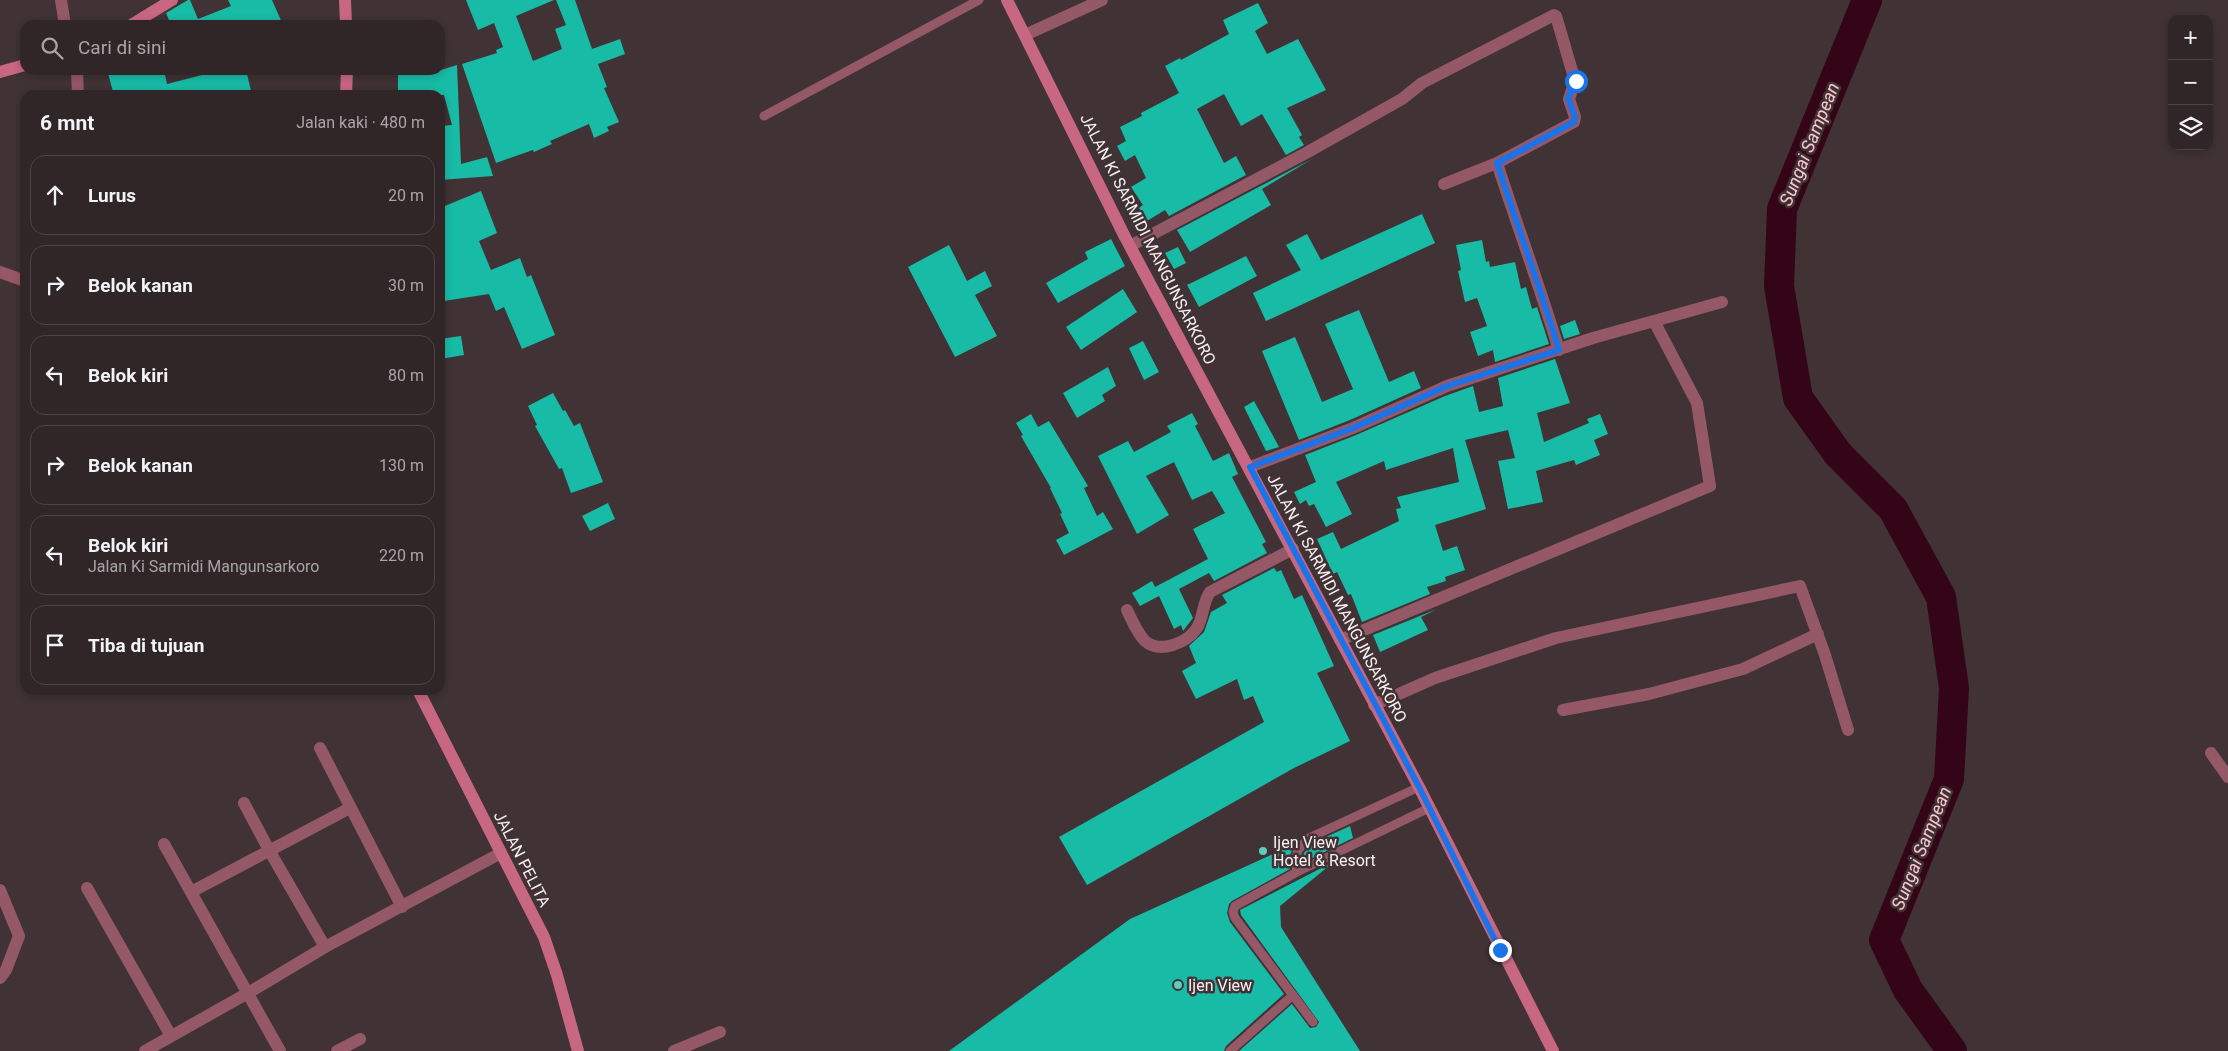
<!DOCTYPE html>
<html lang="id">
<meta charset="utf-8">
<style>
body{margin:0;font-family:Roboto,sans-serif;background:#3c3234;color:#f1f3f6}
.controls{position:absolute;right:15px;top:15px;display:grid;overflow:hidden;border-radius:10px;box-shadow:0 2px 8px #0003}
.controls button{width:45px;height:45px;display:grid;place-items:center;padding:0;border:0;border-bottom:1px solid #4b4345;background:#302628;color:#f1f3f6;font:25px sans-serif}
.stop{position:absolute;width:15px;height:15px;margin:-11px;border:4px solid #1a73e8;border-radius:50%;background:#fff}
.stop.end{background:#1a73e8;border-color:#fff;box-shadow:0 1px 5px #0008}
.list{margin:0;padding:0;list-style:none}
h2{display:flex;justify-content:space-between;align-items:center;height:65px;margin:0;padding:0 20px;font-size:21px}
h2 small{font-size:16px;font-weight:400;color:#a8a5a8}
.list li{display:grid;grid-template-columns:32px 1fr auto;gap:15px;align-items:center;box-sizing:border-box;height:80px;margin:0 10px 10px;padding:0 10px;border:1px solid #4b4345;border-radius:15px}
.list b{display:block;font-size:19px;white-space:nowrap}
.list p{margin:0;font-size:16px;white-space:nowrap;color:#a8a5a8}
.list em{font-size:16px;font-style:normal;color:#a8a5a8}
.icon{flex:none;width:28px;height:28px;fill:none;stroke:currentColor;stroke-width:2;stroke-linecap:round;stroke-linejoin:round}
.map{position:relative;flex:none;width:2228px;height:1051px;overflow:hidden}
.search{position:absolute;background:#302628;box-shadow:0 2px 8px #0003;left:20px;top:20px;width:425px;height:55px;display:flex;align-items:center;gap:12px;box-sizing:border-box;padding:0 18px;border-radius:15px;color:#a8a5a8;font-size:19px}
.panel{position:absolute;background:#302628;box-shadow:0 2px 8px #0003;left:20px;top:90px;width:425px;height:605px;border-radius:15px}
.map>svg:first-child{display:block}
</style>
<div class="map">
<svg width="2228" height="1051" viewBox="0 0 2228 1051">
<rect width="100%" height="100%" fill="#403235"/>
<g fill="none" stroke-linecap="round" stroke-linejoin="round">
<path stroke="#330516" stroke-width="30" d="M1867 0 1782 209 1779 286 1798 398 1838 454 1893 509 1941 597 1954 688 1949 779 1884 940 1908 990 1952 1051"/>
</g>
<path fill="#18bba6" d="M188 0H190L198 19 231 6 228 0H272L283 25H171L166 13Z
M466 0H554L516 16 533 61 562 49 555 29 566 25 556 0H575L592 49 620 39 625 54 598 64 607 87 604 88 619 122 607 127 609 131 594 138 589 124 550 141 552 144 534 152 533 150 496 163 462 64 497 53 496 50 503 47 494 23 478 30Z
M1258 3 1268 23 1255 31 1267 54 1298 39 1326 90 1287 108 1302 135 1299 137 1304 145 1286 155 1262 114 1241 126 1224 94 1197 109 1224 163 1236 156 1246 175 1169 216 1165 210 1147 221 1139 208 1143 205 1131 187 1146 178 1135 155 1125 161 1117 146 1126 141 1120 127 1142 116 1141 113 1179 93 1165 66 1180 58 1181 60 1229 34 1223 20Z
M457 65 461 164 487 157 493 176 440 180V126L452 125 444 95H398V70H441Z
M107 70H164L167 84 202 75 200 70H246L252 95H114Z
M1312 159 1262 189 1271 205 1190 252 1177 230Z
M481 191 497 233 479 241 491 270 520 258 527 277 531 275 555 335 522 349 504 307 496 311 489 294 444 301 440 281V208Z
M1422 214 1435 243 1266 321 1253 293 1301 270 1286 245 1307 234 1321 260Z
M1111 239 1125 266 1058 303 1046 283 1088 259 1085 252Z
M1482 240 1486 262 1489 261 1490 267 1515 262 1521 289 1526 287 1532 309 1537 307 1549 344 1495 362 1493 350 1478 356 1470 332 1487 326 1477 298 1465 302 1458 271 1461 270 1456 245Z
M949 245 967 281 985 271 992 286 975 295 997 336 955 357 908 267Z
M1178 247 1186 263 1174 269 1165 253Z
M1246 256 1257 276 1199 307 1187 285Z
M1123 289 1137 312 1081 350 1066 327Z
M1359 310 1389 382 1414 371 1421 388 1350 420 1299 440 1262 351 1295 337 1322 402 1353 389 1325 324Z
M1575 320 1580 334 1564 339 1560 326Z
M461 336 464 355 440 359V339Z
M1143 341 1159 372 1144 380 1129 348Z
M1555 359 1570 403 1537 413 1544 442 1589 423 1587 419 1600 414 1608 434 1594 440 1600 455 1576 465 1574 460 1536 471 1543 502 1508 509 1498 461 1515 458 1508 430 1465 440 1486 509 1435 525 1443 551 1457 546 1465 570 1445 577 1446 581 1427 587 1430 594 1362 622 1351 594 1348 595 1337 572 1333 574 1317 539 1333 532 1341 549 1399 521 1396 509 1401 508 1397 497 1459 482 1453 448 1386 470 1384 461 1336 482 1352 514 1326 527 1314 504 1309 506 1306 500 1300 504 1294 492 1316 482 1305 455 1356 435 1445 396 1473 386 1479 412 1503 406 1498 378Z
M1108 367 1116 386 1102 395 1105 401 1077 418 1063 393Z
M553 393 563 411 565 410 574 426 580 423 603 482 571 493 562 468 559 469 535 426 537 425 528 406Z
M1254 401 1278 445 1279 447 1266 451 1244 407Z
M1192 413 1198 424 1195 426 1213 461 1229 453 1238 474 1232 477 1266 542 1262 544 1267 553 1214 581 1209 573 1179 589 1193 618 1183 631 1181 625 1174 629 1159 596 1140 606 1132 593 1152 581 1155 587 1208 559 1193 529 1225 513 1212 491 1192 500 1174 462 1146 476 1169 515 1137 534 1098 456 1128 441 1134 452 1171 432 1167 426Z
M1031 414 1038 427 1049 421 1088 486 1084 488 1097 516 1103 512 1113 529 1064 555 1056 540 1069 533 1060 514 1062 513 1050 488H1051L1021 436 1023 435 1016 423Z
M608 503 615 519 590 531 582 516Z
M1274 568 1277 572 1281 570 1294 599 1302 595 1334 666 1317 673 1350 741 1294 768 1087 885 1059 837 1264 722 1253 696 1244 700 1237 679 1196 699 1182 671 1196 663 1189 646 1204 632 1211 612 1227 603 1222 595Z
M1437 609 1421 617 1428 630 1380 652 1373 635Z
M1350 826 1353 838 1302 863 1304 853 1313 843Z
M1295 844 1290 855V869L1232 901 1229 904 1227 913 1230 922 1284 994 1226 1046 1224 1051H949L1130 919Z
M1335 861 1280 906 1281 927 1360 1051H1239L1292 1004 1310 1028 1316 1027 1319 1022 1241 915 1240 910Z"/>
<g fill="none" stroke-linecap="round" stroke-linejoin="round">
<path stroke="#955867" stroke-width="9" d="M764 116 979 0
M1297 872C1293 856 1297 849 1309 838L1419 787
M1313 1022 1235 918 1233 912 1235 906 1297 872 1429 808
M1230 1051 1293 995"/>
<path stroke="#955867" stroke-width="12" d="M61 0 65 25
M1025 35 1102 0
M77 70 78 95
M1497 163C1517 225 1540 287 1559 350
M1130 246 1306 153 1402 99 1422 83 1554 15 1556 16 1575 81 1569 99 1575 117 1574 122 1497 163 1444 184
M0 272 25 281
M1250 467 1353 428 1447 386 1593 338 1722 302
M1127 610C1132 620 1137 633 1145 641 1160 654 1187 643 1197 628 1204 617 1202 603 1210 592L1293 549
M1340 640 1710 486 1697 403 1654 321
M1374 705 1435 678 1556 638 1800 586 1825 655 1848 730
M1563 710 1649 694 1743 669 1818 634
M320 748 402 907
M2211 753 2228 777
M244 803 269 850 325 947
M164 844 280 1051
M87 888 171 1036
M0 890 19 936 6 970 0 978
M191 892 350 808
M145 1051 248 993 325 947 501 853
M337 1051 360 1039
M674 1051 720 1032"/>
<path stroke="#c86782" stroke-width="12" d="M345 0 346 25
M1007 0 1125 237 1419 787 1553 1051
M131 25 172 0
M0 72 25 65
M346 95 347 70
M418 690 544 937 557 975 578 1051"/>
</g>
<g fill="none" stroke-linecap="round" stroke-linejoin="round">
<path stroke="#1a73e8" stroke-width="6" d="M1500 950 1419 787 1250 467 1353 428 1447 386 1559 350C1540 287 1517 225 1497 163L1574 122 1575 117 1568 98 1576 81"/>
</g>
<g fill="#5ccebb" stroke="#403235" stroke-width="2">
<circle cx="1263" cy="851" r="5"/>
<circle cx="1178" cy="985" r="5"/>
</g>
<g text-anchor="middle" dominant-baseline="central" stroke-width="5" stroke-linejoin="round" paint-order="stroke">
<g font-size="16" fill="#faf1f3" stroke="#403235">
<text transform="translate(1148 239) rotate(63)">JALAN KI SARMIDI MANGUNSARKORO</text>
<text transform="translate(1337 598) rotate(62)">JALAN KI SARMIDI MANGUNSARKORO</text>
<text transform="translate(522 859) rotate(63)">JALAN PELITA</text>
</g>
<g font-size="16" fill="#faf1f3" stroke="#403235" text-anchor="start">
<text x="1273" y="842">Ijen View<tspan x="1273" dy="18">Hotel &amp; Resort</tspan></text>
<text x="1188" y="985">Ijen View</text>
</g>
<g font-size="18" font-style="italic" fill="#fbc6d2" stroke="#403235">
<text transform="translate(1809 144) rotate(-68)">Sungai Sampean</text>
<text transform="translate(1921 848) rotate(-68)">Sungai Sampean</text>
</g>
</g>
</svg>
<div class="controls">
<button>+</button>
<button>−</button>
<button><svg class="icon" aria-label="layers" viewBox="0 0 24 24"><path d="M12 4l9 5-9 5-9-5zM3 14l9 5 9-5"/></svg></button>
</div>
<div class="stop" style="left:1576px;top:81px"></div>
<div class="stop end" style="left:1500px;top:950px"></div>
<div class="search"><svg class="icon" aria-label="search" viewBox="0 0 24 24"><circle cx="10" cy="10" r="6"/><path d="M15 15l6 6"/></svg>Cari di sini</div>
<section class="panel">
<h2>6 mnt<small>Jalan kaki · 480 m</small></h2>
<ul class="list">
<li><svg class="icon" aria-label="ahead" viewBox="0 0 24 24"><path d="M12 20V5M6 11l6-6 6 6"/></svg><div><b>Lurus</b></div><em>20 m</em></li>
<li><svg class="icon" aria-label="right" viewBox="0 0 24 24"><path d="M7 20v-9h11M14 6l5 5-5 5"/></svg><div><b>Belok kanan</b></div><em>30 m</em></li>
<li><svg class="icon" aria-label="left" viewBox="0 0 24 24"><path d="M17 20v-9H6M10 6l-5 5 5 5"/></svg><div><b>Belok kiri</b></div><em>80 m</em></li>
<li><svg class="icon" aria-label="right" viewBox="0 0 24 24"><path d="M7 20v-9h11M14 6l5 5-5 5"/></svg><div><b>Belok kanan</b></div><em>130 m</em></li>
<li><svg class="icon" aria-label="left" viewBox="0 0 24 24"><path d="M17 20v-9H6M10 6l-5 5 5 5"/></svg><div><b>Belok kiri</b><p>Jalan Ki Sarmidi Mangunsarkoro</p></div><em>220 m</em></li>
<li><svg class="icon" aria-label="arrive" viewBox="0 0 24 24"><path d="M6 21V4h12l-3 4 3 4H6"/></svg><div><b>Tiba di tujuan</b></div></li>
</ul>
</section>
</div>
